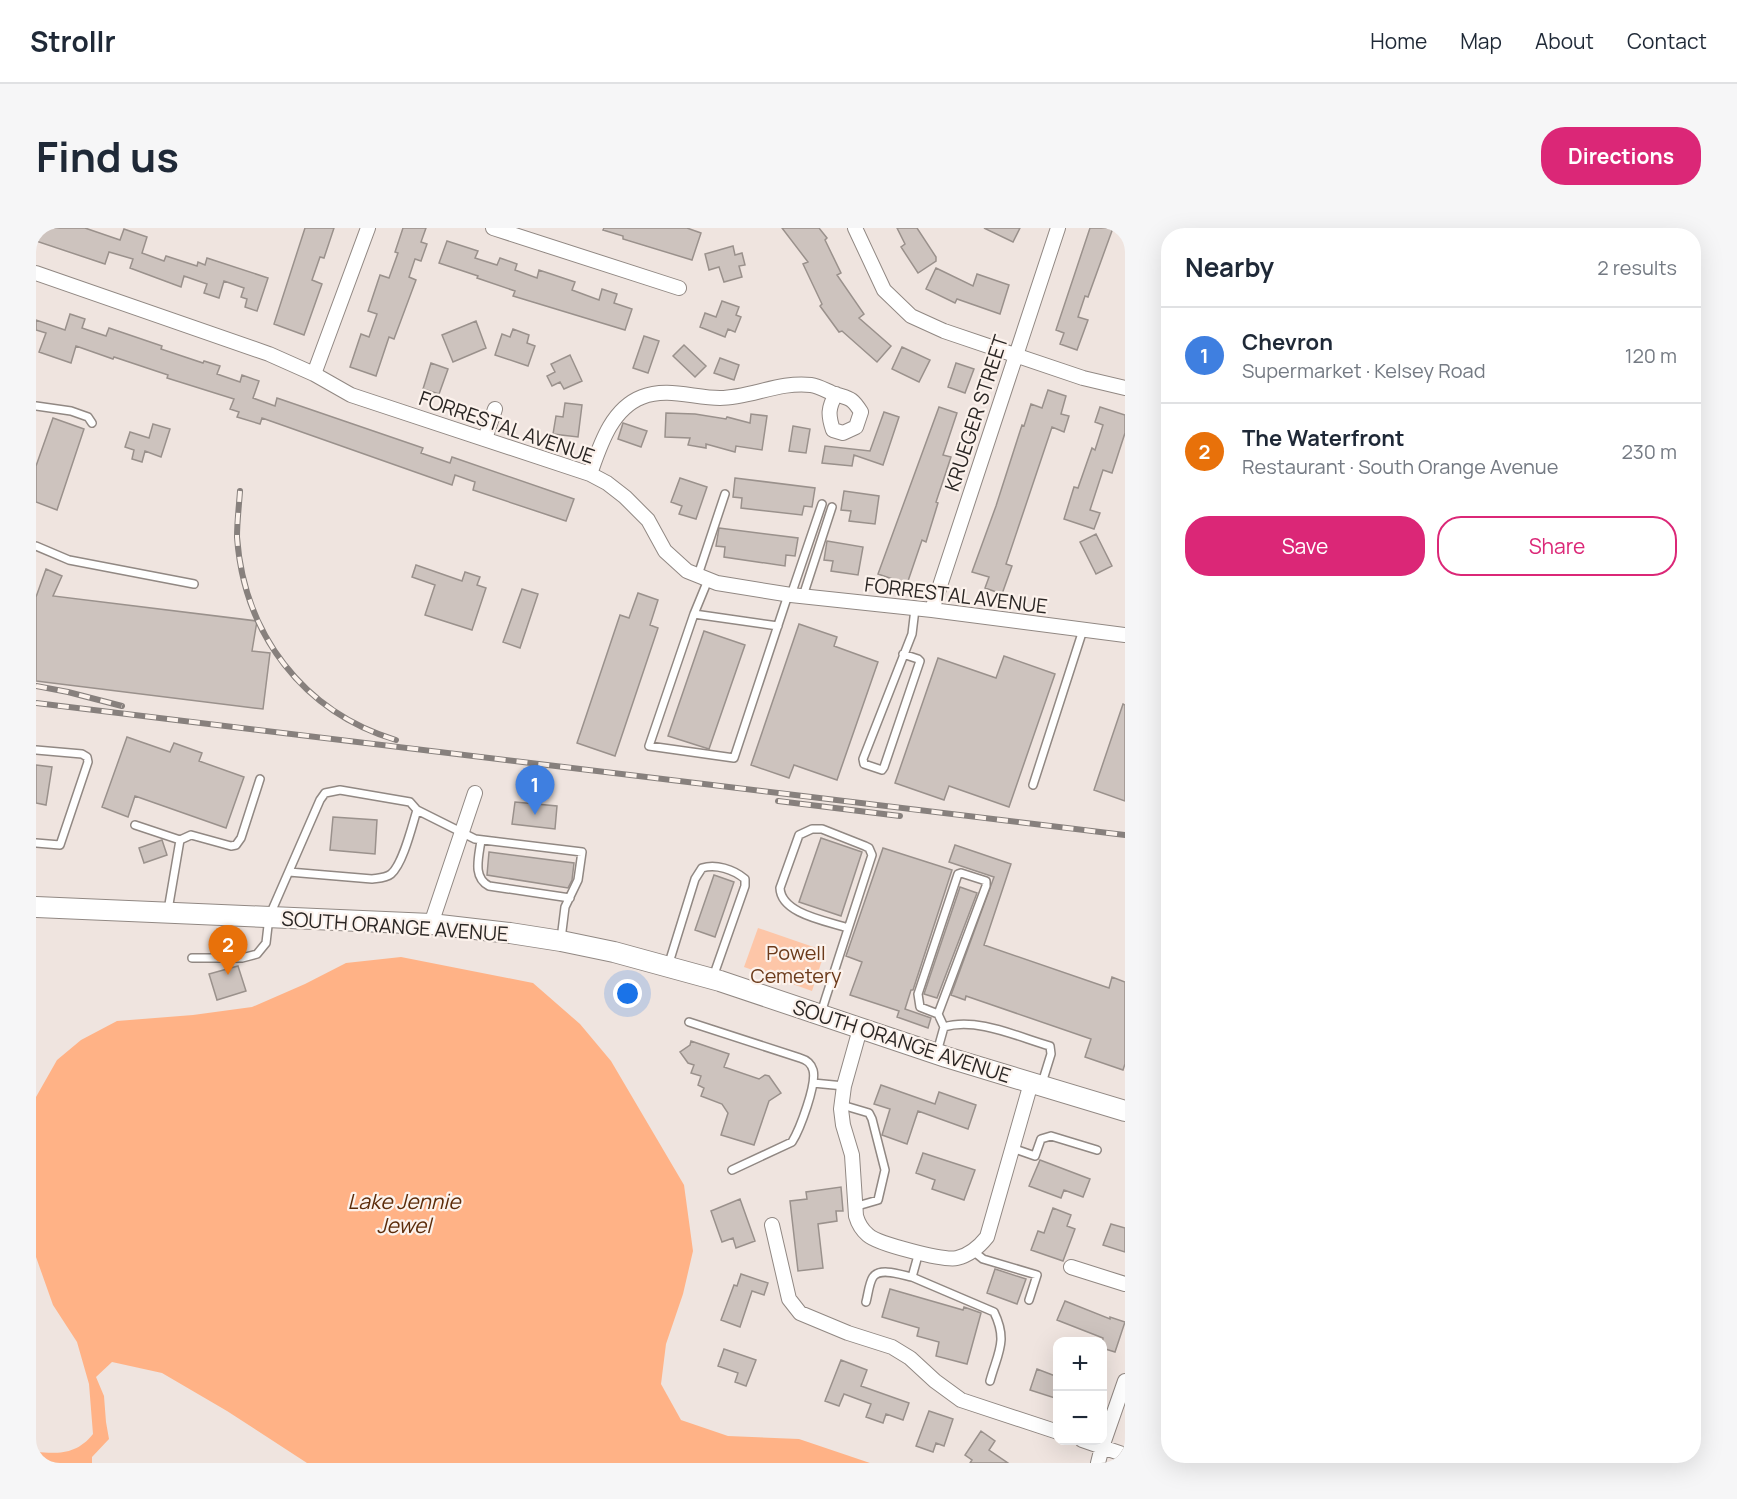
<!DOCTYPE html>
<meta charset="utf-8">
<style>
body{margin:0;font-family:Manrope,sans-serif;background:#f6f6f7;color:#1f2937}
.controls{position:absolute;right:18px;bottom:18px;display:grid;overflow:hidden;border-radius:12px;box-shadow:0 6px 24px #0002}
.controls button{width:54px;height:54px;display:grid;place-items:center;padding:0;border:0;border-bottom:2px solid #e0e1e3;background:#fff;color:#1f2937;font:30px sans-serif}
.you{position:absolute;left:592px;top:766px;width:21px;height:21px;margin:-15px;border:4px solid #fff;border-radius:50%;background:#1a73e8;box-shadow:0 0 0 9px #1a73e833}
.badge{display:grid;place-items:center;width:39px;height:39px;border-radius:50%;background:#db2777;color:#fff;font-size:20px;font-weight:700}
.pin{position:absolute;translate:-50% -50px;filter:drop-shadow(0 2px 3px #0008)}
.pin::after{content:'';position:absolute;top:32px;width:21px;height:18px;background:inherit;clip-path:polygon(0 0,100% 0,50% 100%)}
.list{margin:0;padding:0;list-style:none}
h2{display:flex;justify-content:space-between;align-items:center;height:78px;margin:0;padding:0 24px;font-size:26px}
h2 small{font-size:20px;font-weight:400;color:#747a83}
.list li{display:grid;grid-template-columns:39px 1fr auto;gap:18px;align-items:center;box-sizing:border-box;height:96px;padding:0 24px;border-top:2px solid #e0e1e3}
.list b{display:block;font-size:22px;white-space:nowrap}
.list p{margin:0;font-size:20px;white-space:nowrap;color:#747a83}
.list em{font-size:20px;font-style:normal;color:#747a83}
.actions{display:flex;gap:12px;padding:18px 24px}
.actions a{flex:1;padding:14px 0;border:2px solid #db2777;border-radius:24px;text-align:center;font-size:21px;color:#db2777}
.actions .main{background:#db2777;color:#fff}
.map{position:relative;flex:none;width:1089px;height:1235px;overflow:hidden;border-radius:24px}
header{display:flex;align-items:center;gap:36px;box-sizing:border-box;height:84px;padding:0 30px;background:#fff;border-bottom:2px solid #e0e1e3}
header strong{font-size:28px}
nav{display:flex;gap:33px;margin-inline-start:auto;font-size:21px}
.intro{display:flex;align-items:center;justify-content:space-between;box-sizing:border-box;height:144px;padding:0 36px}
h1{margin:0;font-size:42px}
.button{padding:15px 27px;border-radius:24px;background:#db2777;color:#fff;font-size:21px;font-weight:700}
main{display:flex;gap:36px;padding:0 36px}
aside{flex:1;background:#fff;border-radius:24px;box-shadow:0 6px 24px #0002}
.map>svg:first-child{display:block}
</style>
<header>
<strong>Strollr</strong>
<nav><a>Home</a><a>Map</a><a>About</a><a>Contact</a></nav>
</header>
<div class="intro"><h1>Find us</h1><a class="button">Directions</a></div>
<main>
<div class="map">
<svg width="1089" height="1235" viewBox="0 0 1089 1235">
<rect width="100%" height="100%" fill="#efe4df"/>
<path fill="#fdc6a8" d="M722 700 789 723 776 763 708 739Z"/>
<path fill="#ffb286" d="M365 729 497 755 544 796 575 833 648 957 657 1023 647 1066 630 1116 625 1156 645 1192 692 1208 763 1211 834 1235H271L191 1183 126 1145 76 1134 60 1149 68 1168 70 1194 73 1211 56 1229V1235H0V1224C24 1226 41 1226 57 1206L53 1156 41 1114 17 1077 0 1029V869L21 832 45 812 81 793 157 787 216 779 269 756 310 735Z"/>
<path fill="#cdc3be" stroke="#9a918c" stroke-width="1.5" d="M2 0H49L84 12 88 1 111 9 106 25 128 33 130 28 161 38 162 34 169 37 171 30 232 50 221 83 209 79 211 71 205 69 208 60 188 53 183 70 168 65 171 56 148 48 145 59 94 40 97 31 73 24 69 36 0 13Z
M269 0H298L288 30 284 29 276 52 286 56 268 107 238 96Z
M367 0H390L385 14 391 16 385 33 379 31 373 49 380 52 358 111 353 109 340 148 314 139 325 106 333 109 341 86 332 83 344 47 353 50 362 25 359 24Z
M568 0H651L665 5 656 32 587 11V8L567 2Z
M746 0H783L791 10 789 12 805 45 801 47 828 86 823 90 855 118 841 134 806 103 803 104 784 78 786 76 767 36 772 34Z
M861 0H881L900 29V33L882 45 865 19 869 16Z
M948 0H984L977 14Z
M1054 0H1077L1052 69 1049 68 1042 89 1052 92 1041 122 1024 116 1028 105 1020 102Z
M411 13 442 23 439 30 461 37 464 30 481 36 479 42 501 50 503 42 539 54 536 62 563 72 566 61 581 66 578 75 596 81 589 102 477 68 479 63 441 50 442 48 403 35Z
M697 18 699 27 706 25 709 37 703 38 706 49 688 54 683 39 673 42 669 26Z
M900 40 937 58 941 46 973 57 964 86 921 71 919 75 890 61Z
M686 73 703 79 700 87 705 89 699 104 692 101 689 109 664 99 669 85 680 89Z
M34 86 49 91 46 100 70 108 73 100 126 118 125 121 167 135 168 133 184 138 181 146 204 154 206 147 223 153 217 170 239 178 241 170 387 220 385 225 414 235 416 229 538 271 530 293 437 262 439 254 419 247 416 257 226 190 224 196 201 189 203 184 194 181 198 171 131 150 132 147 78 129 77 131 40 118 35 135 3 124 10 105 0 102V92L29 102Z
M440 93 450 120 417 134 406 107Z
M477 101 493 107 491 115 499 118 492 138 459 127 466 106 474 109Z
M608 108 623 113 612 145 597 140Z
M648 117 670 138 659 149 637 128Z
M866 119 894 132 883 154 856 141Z
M534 127 546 153 528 161 524 154 516 158 511 148 519 144 515 136Z
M684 130 703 137 698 152 678 145Z
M395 135 412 141 403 166 387 161Z
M920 135 938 141 929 165 912 159Z
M1012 162 1030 168 1025 186 1033 188 1028 204 1016 199 970 336 976 338 966 366 949 360 953 349 936 344 960 278 986 197 988 198 995 176 1006 180Z
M529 175 546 177 542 209 517 206 520 188 527 189Z
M903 179 921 185 907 227 915 229 900 274 902 275 890 314 886 312 871 356 842 346Z
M1064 179 1089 187V205L1076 245 1067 242 1054 282 1064 285 1058 301 1028 291 1038 259 1042 260 1056 220 1059 222 1067 197 1059 194Z
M848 184 863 189 847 237 818 227 816 238 786 235 789 218 834 223Z
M630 185 659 186 690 191 691 189 714 195 715 186 731 188 726 222 700 218 699 224 670 216V220L652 217 654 210 629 209Z
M17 190 48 201 21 282 0 274V238Z
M587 195 611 203 605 219 582 211Z
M117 196 134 201 125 229 109 223 106 234 96 231 98 222 89 219 94 204 113 210Z
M757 198 774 201 770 225 753 223Z
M644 250 671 259 660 291 643 286 646 278 635 274Z
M699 250 779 260 776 279 768 278 766 287 705 280 706 270 697 269Z
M808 263 843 268 839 296 813 293 815 283 805 282Z
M683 300 762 310 759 328 750 327 749 338 688 329 689 319 680 318Z
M1060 306 1076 338 1060 346 1044 314Z
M791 313 827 319 822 347 795 343 797 333 788 332Z
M380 337 426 353 429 344 444 349 441 357 450 360 436 402 389 387 399 357 376 349Z
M10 341 26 348 17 368 221 393 216 423 234 425 227 481 0 453V369Z
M486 361 502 366 484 420 467 414Z
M602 365 622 372 614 397 622 400 579 528 541 515 584 387 593 390Z
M763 396 801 409 798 418 842 434 801 552 758 537 753 550 715 537Z
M668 403 709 417 673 521 632 508Z
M968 428 1019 446 973 579 913 558 908 572 859 555 902 430 960 450Z
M1087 476 1089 477V573L1058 562Z
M91 509 134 524 138 515 166 525 163 533 208 549 190 600 99 568 92 589 66 579Z
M0 537 16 539 10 577 0 575Z
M479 574 521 578 519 601 476 596Z
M297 589 341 592 339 626 294 622Z
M785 610 826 624 805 688 763 674Z
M126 612 131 627 108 635 103 620Z
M919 617 975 636 948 717 1073 760 1076 749 1089 754V836L1087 842 1049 829 1055 811 930 768 929 772 915 767 958 649 913 634Z
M847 620 916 642 877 762H875L869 781 895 790 892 800 861 789 863 783 814 767 826 734 810 728Z
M453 624 538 635 536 652 532 660 451 647Z
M678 647 698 654 679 709 659 702Z
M924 659 941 665 901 770 888 766Z
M202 738 210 763 181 772 173 746Z
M655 813 693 826 688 839 723 851 729 847 733 848 745 865 733 873 718 917 685 907 692 885 686 876 665 868 668 860 662 857 665 848 655 845 658 837 652 835 644 824 654 817Z
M845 857 899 876 903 864 940 877 932 901 882 883 871 916 846 907 854 881 838 876Z
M887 925 939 942 928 972 896 961 899 952 880 945Z
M1004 932 1054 951 1047 969 1028 962 1025 970 993 958Z
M805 959 807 983H800L801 993 782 996 787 1040 762 1043 754 973 771 971 770 964Z
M704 971 719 1013 700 1020 697 1010 686 1014 675 983Z
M1017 980 1035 987 1031 998 1039 1001 1027 1033 995 1022 1002 1003 1008 1005Z
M1075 996 1089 1000V1024L1067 1017Z
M959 1041 990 1051 981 1076 951 1065Z
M705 1046 732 1055 728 1067 716 1063 704 1099 685 1092 698 1057 701 1058Z
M854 1061 927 1082 928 1079 945 1085 931 1136 900 1128 903 1114 881 1108 883 1100 846 1089Z
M1029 1073 1074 1091V1089L1089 1094 1079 1124 1066 1120 1067 1110 1021 1092Z
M688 1121 720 1132 710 1158 699 1154 702 1145 682 1138Z
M805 1132 831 1142 825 1158 873 1175 867 1192 850 1186 847 1195 830 1189 835 1176 808 1166 803 1178 789 1173Z
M1001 1141 1022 1149V1171L994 1162Z
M893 1183 917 1191 908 1218 900 1215 897 1224 880 1218Z
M945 1203 959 1213 953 1222 972 1235H934L936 1232 929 1227Z"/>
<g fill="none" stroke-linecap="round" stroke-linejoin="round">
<defs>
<path id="lane" d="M0 178 35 183 52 189 56 195
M0 318 33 332 158 356
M662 347 689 266
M672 352 658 386 613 518 698 530 752 367
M755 367 786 276
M767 368 796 279
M658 386 742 398
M867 426 882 431 884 433 848 539 846 542 828 536 827 531 876 406 879 381
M0 522 46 526 51 529 52 534 24 617 0 615
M997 557 1047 402
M99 597 144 612 132 682
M144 612 155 607 195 618 200 617 205 610 224 551
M445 612C443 629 436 649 453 658L534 670
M253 644 336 651C343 650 350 650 355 646 367 636 376 598 381 582
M156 730H206L221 726 230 715 233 689 284 572 289 565 304 562 374 574 381 582 439 611 546 624 542 652 529 679 525 711
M632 738 659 651 666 640C680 636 697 641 709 651V658L677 749
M785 785 790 769 836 627 833 620 829 618 786 601H776L763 607 744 660C745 686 791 693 812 700
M653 794 764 830C771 832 775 835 777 842 781 856 764 901 756 914L696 942
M908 799C941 789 982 809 1014 818L1015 826 1006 855
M901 824 908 799 902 786 950 658V653L925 645 922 646 882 766 884 779 902 786
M777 855 808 858
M806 877 833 885 836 891 849 942 842 972 818 979
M976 920 999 928 1005 911 1015 908 1061 922
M937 1023 947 1031 1001 1047 993 1072
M883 1024 876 1049 958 1084C972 1113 962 1124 954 1153
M830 1074C832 1067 833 1055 837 1049 844 1039 866 1047 876 1049"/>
<path id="street" d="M457 0 643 60
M819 0 848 62 875 88 908 103 1047 150 1089 160
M0 45 233 126 278 146 315 167 554 246 571 255 589 269 612 292 629 323 651 343 681 355 755 367 896 382 1089 407
M278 146 332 0
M449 211 459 181
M554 246C564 218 575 181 606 169 631 159 658 170 684 170 714 170 744 153 775 157 782 158 789 162 796 165 813 171 815 168 825 184L820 199 807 205 797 202C792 187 792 180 800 166
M896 382 1022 0
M395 696 439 565
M824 801 808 858 805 881 807 897 816 927 820 988C822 995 826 1002 832 1007 842 1016 908 1033 921 1030 934 1027 943 1019 951 1009L995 855
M736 997 753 1071 764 1085 812 1105 856 1119 874 1130 899 1153 925 1172 1022 1204
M1035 1039 1089 1056
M1046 1212 1089 1227
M1062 1235 1066 1219 1089 1153"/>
<path id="primary" d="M0 679 395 696 474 705 525 713 578 724 684 753 910 829 1089 883"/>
</defs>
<use href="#lane" stroke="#918883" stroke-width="10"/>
<use href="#street" stroke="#918883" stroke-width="16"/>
<use href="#primary" stroke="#918883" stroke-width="22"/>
<use href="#lane" stroke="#fff" stroke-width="7"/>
<use href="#street" stroke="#fff" stroke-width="14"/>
<use href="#primary" stroke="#fff" stroke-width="20"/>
<defs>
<path id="rail" d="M204 263C203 278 201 294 201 309 208 406 267 484 360 512
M0 458 32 464 86 478
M0 475 1089 607
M742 573 864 588"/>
</defs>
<use href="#rail" stroke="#87807d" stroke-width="6"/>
<use href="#rail" stroke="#fcf2ec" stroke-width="4" stroke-dasharray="11" stroke-linecap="butt"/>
</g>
<g text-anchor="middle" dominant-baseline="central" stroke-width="4.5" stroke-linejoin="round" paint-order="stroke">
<g font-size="20" fill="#2a2624" stroke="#fcf2ec">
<text transform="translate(940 185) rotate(-72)">KRUEGER STREET</text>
<text transform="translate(471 199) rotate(19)">FORRESTAL AVENUE</text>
<text transform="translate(920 367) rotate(7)">FORRESTAL AVENUE</text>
<text transform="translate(359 698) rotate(4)">SOUTH ORANGE AVENUE</text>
<text transform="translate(866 813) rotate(18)">SOUTH ORANGE AVENUE</text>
</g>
<g font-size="20" fill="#6b3a1a" stroke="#fcf2ec">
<text x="760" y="724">Powell<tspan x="760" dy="23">Cemetery</tspan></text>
</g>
<g font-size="21" font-style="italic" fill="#5c2c0a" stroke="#fcf2ec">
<text x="368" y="973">Lake Jennie<tspan x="368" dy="24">Jewel</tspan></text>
</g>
</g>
</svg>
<div class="controls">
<button>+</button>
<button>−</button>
</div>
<div class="you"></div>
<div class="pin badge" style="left:499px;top:587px;background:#3f7fe0">1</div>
<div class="pin badge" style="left:192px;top:747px;background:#e8710a">2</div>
</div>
<aside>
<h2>Nearby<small>2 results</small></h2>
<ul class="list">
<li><span class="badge" style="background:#3f7fe0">1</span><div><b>Chevron</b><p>Supermarket · Kelsey Road</p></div><em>120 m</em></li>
<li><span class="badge" style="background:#e8710a">2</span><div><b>The Waterfront</b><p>Restaurant · South Orange Avenue</p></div><em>230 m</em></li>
</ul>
<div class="actions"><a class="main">Save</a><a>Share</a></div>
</aside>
</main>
